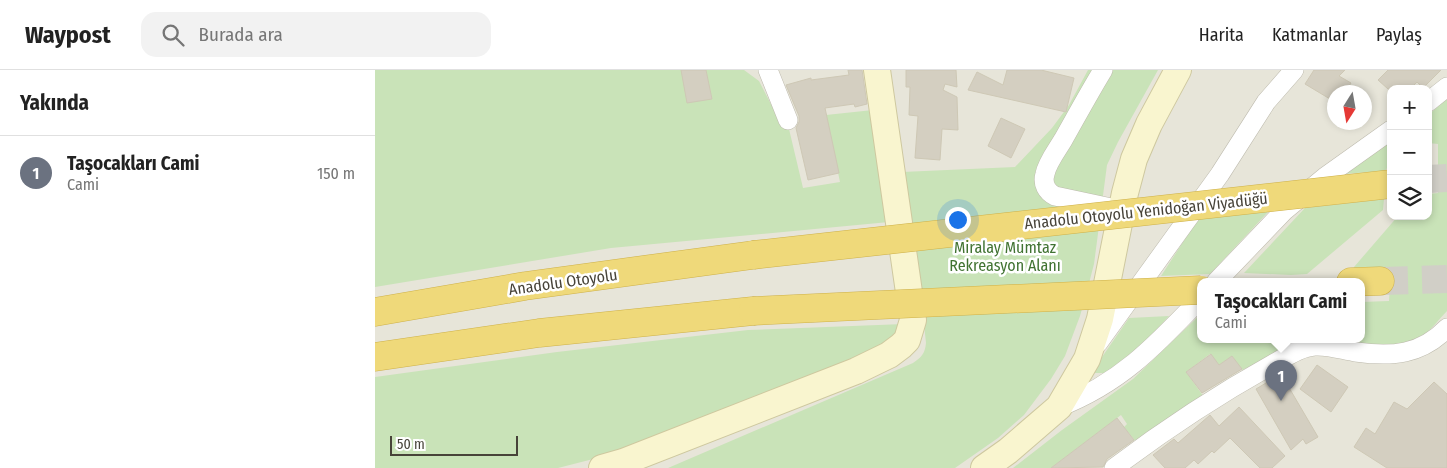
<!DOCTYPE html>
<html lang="tr">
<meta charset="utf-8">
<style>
body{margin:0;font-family:"Fira Sans Condensed",sans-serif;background:#f2f2f2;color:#222}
.controls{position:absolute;right:15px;top:15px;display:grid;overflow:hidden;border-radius:10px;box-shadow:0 2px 8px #0003}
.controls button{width:45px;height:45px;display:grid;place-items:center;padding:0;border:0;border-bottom:1px solid #e0e0e0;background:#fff;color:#222;font:25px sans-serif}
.compass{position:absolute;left:952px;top:15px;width:45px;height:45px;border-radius:50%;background:#fff;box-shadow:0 2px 8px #0003;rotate:191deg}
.scale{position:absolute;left:15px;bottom:12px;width:128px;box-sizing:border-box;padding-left:5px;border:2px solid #474339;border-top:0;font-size:14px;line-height:18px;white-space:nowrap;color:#474339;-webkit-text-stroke:4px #fff;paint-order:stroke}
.you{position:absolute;left:582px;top:149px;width:18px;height:18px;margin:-12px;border:4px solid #fff;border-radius:50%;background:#1a73e8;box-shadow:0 0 0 8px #1a73e833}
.badge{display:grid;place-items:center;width:32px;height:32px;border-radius:50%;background:#e46631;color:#fff;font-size:16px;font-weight:700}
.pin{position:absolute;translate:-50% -41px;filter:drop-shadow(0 1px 2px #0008)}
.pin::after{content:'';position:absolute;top:26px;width:18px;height:15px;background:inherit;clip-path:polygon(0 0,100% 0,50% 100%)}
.popup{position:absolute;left:822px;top:208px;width:168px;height:65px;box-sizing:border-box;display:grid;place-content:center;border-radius:10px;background:#fff;filter:drop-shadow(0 1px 4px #0005);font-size:16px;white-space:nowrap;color:#767676}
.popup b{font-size:19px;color:#222}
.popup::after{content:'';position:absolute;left:50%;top:100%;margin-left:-10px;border:10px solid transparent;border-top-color:#fff}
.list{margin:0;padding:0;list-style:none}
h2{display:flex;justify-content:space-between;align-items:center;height:65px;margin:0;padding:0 20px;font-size:21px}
h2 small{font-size:16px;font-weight:400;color:#767676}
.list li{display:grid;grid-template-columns:32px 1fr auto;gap:15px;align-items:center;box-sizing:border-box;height:75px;padding:0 20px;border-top:1px solid #e0e0e0}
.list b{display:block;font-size:19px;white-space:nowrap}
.list p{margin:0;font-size:16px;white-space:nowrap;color:#767676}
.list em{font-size:16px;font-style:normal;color:#767676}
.icon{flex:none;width:28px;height:28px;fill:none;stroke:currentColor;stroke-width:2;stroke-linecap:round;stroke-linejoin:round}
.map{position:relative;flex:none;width:1072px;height:398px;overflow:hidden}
header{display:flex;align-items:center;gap:30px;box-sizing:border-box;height:70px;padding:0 25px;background:#fff;border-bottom:1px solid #e0e0e0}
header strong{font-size:24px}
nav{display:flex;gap:28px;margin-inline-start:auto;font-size:18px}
.search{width:350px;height:45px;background:#f2f2f2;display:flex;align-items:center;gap:12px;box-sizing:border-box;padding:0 18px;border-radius:15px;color:#767676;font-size:19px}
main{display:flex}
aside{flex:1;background:#fff}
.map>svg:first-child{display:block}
</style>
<header>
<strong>Waypost</strong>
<div class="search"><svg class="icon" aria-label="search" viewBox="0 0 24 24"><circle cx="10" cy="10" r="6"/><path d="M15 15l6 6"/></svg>Burada ara</div>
<nav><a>Harita</a><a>Katmanlar</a><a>Paylaş</a></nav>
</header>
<main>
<aside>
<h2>Yakında<small></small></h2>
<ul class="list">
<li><span class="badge" style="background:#6b7280">1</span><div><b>Taşocakları Cami</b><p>Cami</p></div><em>150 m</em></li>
</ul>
</aside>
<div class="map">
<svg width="1072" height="398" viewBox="0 0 1072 398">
<rect width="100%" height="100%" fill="#f3f2ea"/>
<path fill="#e7e5d9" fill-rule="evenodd" d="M0 0H1072V398H0ZM1016 19H1053V146H1016ZM959 22H989V52H959ZM826 212H986V270H826Z"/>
<path fill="#c9e3b8" d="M0 0H369L384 11 401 44 414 59 428 118 465 112 451 45 498 40 514 152 236 178 0 217Z
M713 0H783L743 72 732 95 719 194 713 217 705 246 690 286 676 309 649 345 623 368 580 398H293L538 293C547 287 550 283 551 273L543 197 527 102 640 97 677 58 694 35Z
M1072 29V241C1064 249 1056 260 1047 267 1024 283 992 275 967 270H986V232L1014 231 1016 202H978L979 197 1023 146H1053V124L1063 123V74L1053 73V45Z
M1016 71V95L1009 101 968 104Z
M1009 129 1008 140 932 204 916 205 869 203 930 138Z
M893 142 835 204 786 206 825 146Z
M826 244V270H932L867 300 857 286 844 295 835 284 811 302 829 327 761 372 749 357 752 354 746 345 676 398H638L687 360 758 309Z
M794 246 770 272 731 303H719L718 300 754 248Z
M529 254 522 271 342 343 222 388 183 398H0V307L182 282 373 260Z"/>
<path fill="#d4cfc1" stroke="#cec8b5" d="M306 0H331L337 29 312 33Z
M473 0H487L492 34 480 37 479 34 450 38 464 103 433 110 421 58 424 52V46L411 15 436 8V10L474 5Z
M531 0H581L582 17 570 14 568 20 582 27 583 60 567 59 565 90 540 88 543 46 534 45 535 17H531Z
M632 0H666L699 8 691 42 593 20 602 2 628 15Z
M939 0H970L964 6 976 13 970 22H960V32L930 14Z
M1013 0H1066L1048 18 1042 12 1035 19H1013L1003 10Z
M626 48 650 59 636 88 613 76Z
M836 284 844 295 857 286 867 299 827 323 811 302Z
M942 295 973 317 956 342 925 319Z
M906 304 943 367 931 374 928 369 916 380 881 319Z
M1059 312 1072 324V398H1012L979 377 991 358 1000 364 1019 332 1032 339Z
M864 337 910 386 897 398H885L855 368 839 383 837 381 823 394 819 390 810 398H790L778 385 799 369 803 373 835 345 844 356Z
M742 348 759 370 732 389 728 397 676 398Z"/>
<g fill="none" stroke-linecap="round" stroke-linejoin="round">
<path stroke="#d1cfc7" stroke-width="28" stroke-dasharray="28 14" stroke-linecap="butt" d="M1053 109 1072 108
M1005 211 1072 209"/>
<defs>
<path id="street" d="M393 0 413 50
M728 0C714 23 701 47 688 70 682 80 672 93 670 104 667 114 672 122 680 126L741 139
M1053 32 1072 17
M841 212 909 141 950 107 1016 60
M723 273 845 104 891 32 919 0
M684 337C746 313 781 275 826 228
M739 398C788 361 844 324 898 294 911 287 925 277 940 276 953 275 968 280 981 282 1017 287 1046 285 1072 258"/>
<path id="secondary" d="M227 398 248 392 481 301 514 285 526 276 532 270 538 250 502 0
M609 398 633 381 684 337 712 289 725 249 750 123 759 89 774 54 803 0"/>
<path id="highway" d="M976 212 1005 211
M0 242 150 216 378 185
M0 287 164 263 378 241"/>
</defs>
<use href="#street" stroke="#bebbae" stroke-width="20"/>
<use href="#secondary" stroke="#cec89f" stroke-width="28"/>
<use href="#highway" stroke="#ceb14a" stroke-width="29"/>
<use href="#street" stroke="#fff" stroke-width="19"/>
<use href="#secondary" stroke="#f9f5cf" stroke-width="26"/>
<use href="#highway" stroke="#efd97a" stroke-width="28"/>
<defs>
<path id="highway-bridge" d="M378 185 1016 114
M378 241 826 220"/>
</defs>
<use href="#highway-bridge" stroke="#ceb14a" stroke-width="29" stroke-linecap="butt"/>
<use href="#highway-bridge" stroke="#efd97a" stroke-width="28"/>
</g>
<g text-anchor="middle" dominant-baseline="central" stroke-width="5" stroke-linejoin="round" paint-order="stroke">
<g font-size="16" fill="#474339" stroke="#fff">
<text transform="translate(771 141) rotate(-6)">Anadolu Otoyolu Yenidoğan Viyadüğü</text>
<text transform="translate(188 212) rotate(-8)">Anadolu Otoyolu</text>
</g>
<g font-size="16" fill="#417332" stroke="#fff">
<text x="630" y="177">Miralay Mümtaz<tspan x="630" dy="18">Rekreasyon Alanı</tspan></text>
</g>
</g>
</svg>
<div class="controls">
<button>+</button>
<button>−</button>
<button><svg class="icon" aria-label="layers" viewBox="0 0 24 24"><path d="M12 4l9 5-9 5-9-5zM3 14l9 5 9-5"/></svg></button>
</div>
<svg class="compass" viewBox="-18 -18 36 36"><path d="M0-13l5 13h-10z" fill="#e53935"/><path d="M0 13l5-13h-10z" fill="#767676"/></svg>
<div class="scale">50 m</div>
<div class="you"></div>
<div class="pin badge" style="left:906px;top:331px;background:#6b7280">1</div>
<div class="popup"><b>Taşocakları Cami</b>Cami</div>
</div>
</main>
